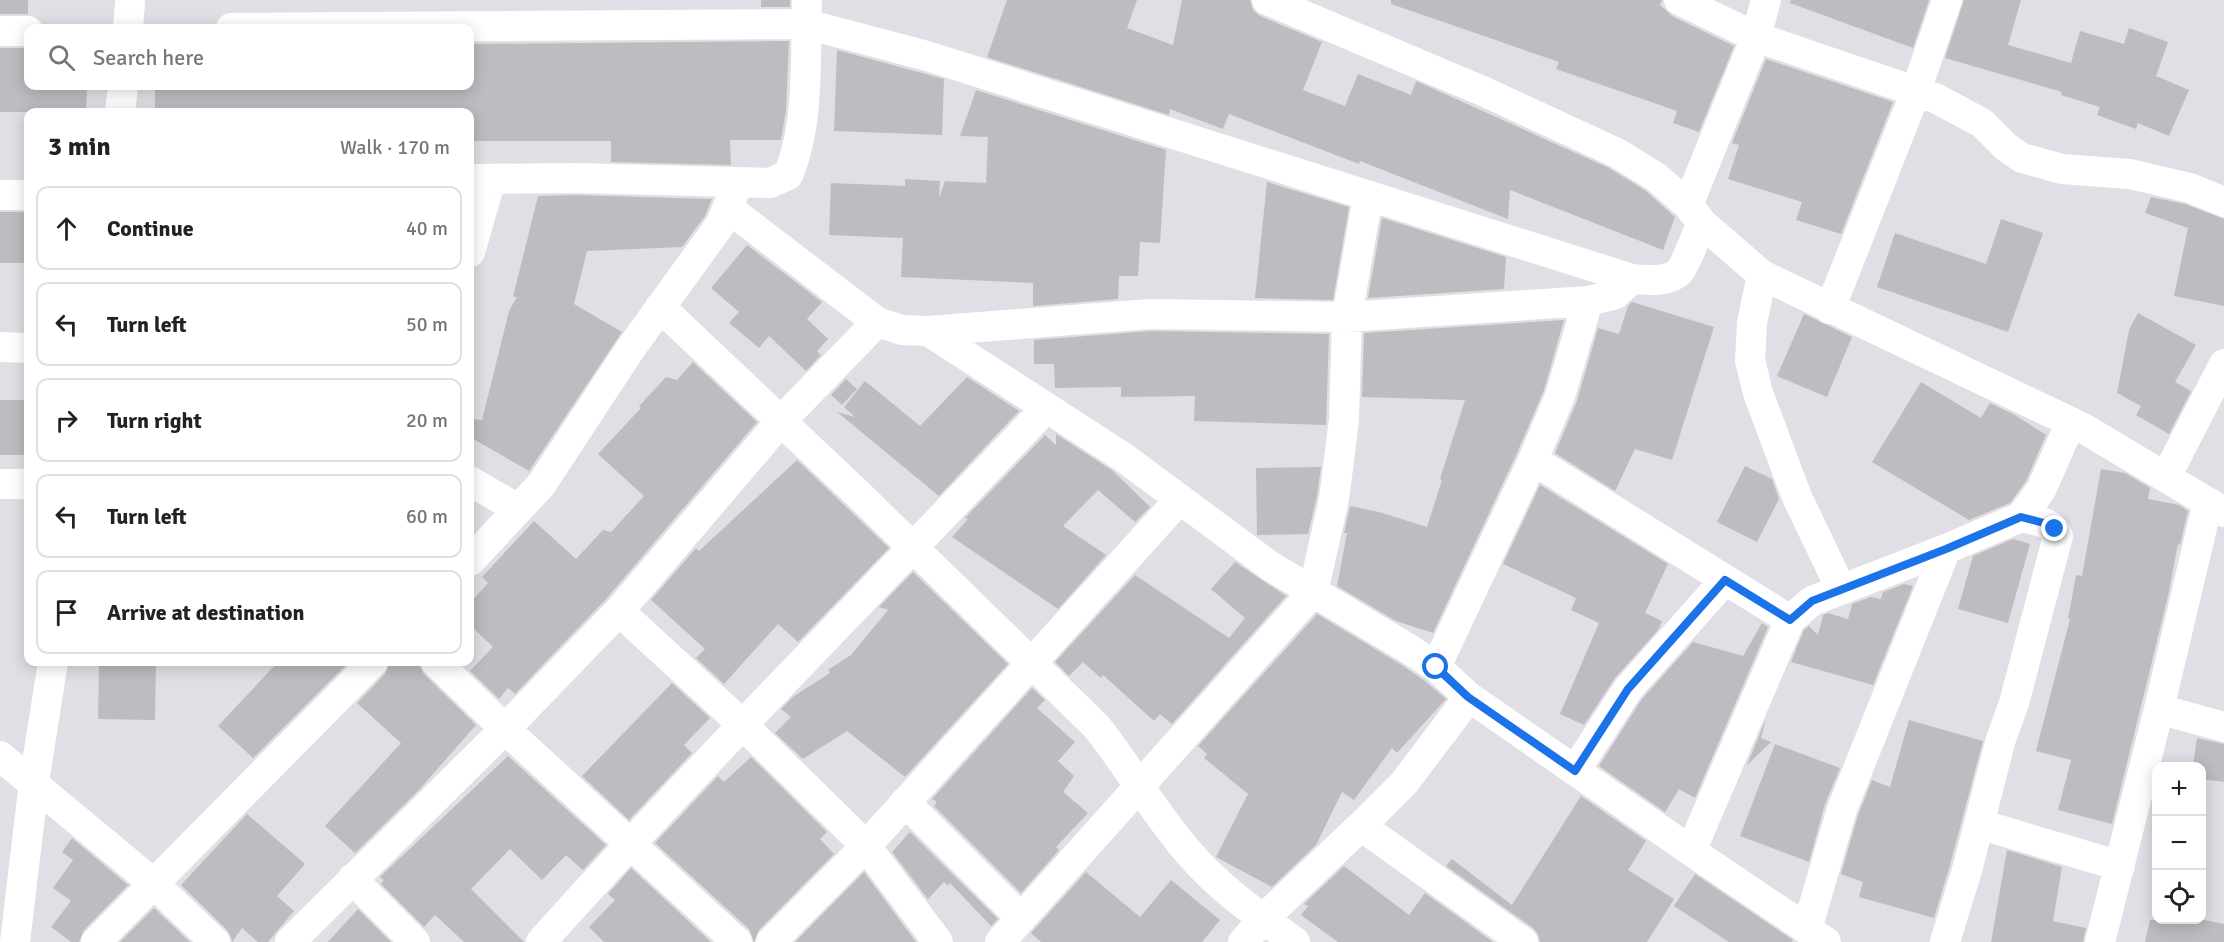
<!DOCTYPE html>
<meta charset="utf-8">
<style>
body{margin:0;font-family:Signika,sans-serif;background:#f2f2f2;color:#222}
.controls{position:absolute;right:18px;bottom:18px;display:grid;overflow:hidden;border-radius:12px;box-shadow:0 3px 15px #0003}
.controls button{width:54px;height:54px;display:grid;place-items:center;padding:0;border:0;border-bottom:2px solid #e0e0e0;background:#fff;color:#222;font:30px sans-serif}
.stop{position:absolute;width:18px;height:18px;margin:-14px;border:4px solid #1a73e8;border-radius:50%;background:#fff}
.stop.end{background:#1a73e8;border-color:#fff;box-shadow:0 2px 6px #0008}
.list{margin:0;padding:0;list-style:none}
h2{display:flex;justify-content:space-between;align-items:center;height:78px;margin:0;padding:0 24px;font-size:26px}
h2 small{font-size:20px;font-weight:400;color:#767676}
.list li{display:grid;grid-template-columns:39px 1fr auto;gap:18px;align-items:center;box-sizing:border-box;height:84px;margin:0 12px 12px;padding:0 12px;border:2px solid #e0e0e0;border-radius:12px}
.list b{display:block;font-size:22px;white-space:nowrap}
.list em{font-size:20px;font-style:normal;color:#767676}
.icon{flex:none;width:33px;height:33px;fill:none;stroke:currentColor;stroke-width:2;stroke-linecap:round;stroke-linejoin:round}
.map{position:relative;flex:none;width:2224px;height:942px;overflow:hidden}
.search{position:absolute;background:#fff;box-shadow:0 3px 15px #0003;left:24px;top:24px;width:450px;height:66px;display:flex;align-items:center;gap:15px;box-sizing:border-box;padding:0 21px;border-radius:12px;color:#767676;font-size:22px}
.panel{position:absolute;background:#fff;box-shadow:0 3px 15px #0003;left:24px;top:108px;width:450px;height:558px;border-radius:12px}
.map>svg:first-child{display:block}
</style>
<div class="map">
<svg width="2224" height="942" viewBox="0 0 2224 942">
<rect width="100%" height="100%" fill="#e1dfe5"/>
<path fill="#bebbc1" d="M0 0H28V14H0Z
M761 0H790V7H761Z
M1007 0H1137L1127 28 1173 45 1182 0H1250L1253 10 1260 16 1322 42 1303 90 1345 106 1358 74 1411 95 1416 81 1609 168 1646 191 1675 217 1663 250 1510 190 1508 219 1360 161 1359 164 1229 114 1223 129 1170 109 1169 115 987 57Z
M1391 0H1662L1660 5 1672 16 1734 46 1699 132 1673 123 1677 111 1556 69 1559 62 1391 4Z
M1791 0H1929L1913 48 1790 3Z
M1964 0H2021L2008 45 2071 63 2080 31 2124 44 2129 28 2168 42 2156 76 2189 90 2169 136 2138 123 2136 129 2097 115 2100 107 2061 95 2062 92 1945 58Z
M789 41 786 110 781 140H730L731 165 611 162V141H470V112H155V86H470V44Z
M0 48H28V86H87L86 112H0Z
M837 50 944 79 942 135 834 131Z
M1766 59 1893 102 1841 234 1796 220 1802 202 1728 179 1739 145 1732 143Z
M976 90 1166 150 1160 243 1140 242 1138 276H1119L1118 299 1033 306V283L901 277 903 238 829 235 831 183 905 186V179L940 181 939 198 945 181 986 183 988 137 960 136Z
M1267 182 1349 207 1333 300 1255 298Z
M575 195 712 199 705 216 682 247 587 251 574 304 622 332 529 471 470 437V419L482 420 509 311 517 297H513L538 196Z
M2151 197 2185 204 2224 219V306L2174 296 2188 228 2145 213Z
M0 212H28V263H0Z
M1382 218 1506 257 1504 289 1368 298Z
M2001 219 2043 233 2008 332 1877 287 1895 233 1986 264Z
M747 245 822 302 807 319 828 339 817 351 821 355 806 371 769 336 759 348 729 323 739 312 711 288Z
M1632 302 1714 327 1672 460 1635 449 1615 491 1555 453 1577 401 1598 328 1619 334 1628 306Z
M2138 313 2196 345 2175 382 2191 391 2169 434 2136 415 2141 406 2117 393 2129 330Z
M1804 314 1852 337 1827 397 1777 376Z
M1564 320 1544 390 1517 453 1433 633 1396 621 1337 586 1347 533H1344L1350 506 1379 512 1427 527 1442 480 1440 479 1465 400 1362 397 1364 333Z
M1151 331 1329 334 1326 425 1194 421 1195 396 1121 397V387L1055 388 1054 364H1034V340Z
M693 362 757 422 606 599 515 694 508 688 499 699 470 671 493 647 470 625V603L488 583 482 577 534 521 576 559 603 530 611 532 644 496 598 454 641 408 639 406 666 377 677 380Z
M967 377 1019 411 939 496 837 412 855 417 844 407 865 381 920 426Z
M846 379 857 389 842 405 831 395Z
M1921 382 1981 418 1990 403 2015 415 2046 435 2026 481 2010 503 1969 520 1872 462Z
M0 400H28V455H0Z
M1056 434 1113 471 1150 507 1135 522 1098 490 1063 526 1106 555 1058 609 952 537 968 519 965 518 1045 435 1056 445Z
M797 460 889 548 798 642 778 624 724 684 696 658 705 649 651 600 696 548 699 551Z
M1745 466 1772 479 1779 499 1757 542 1717 522Z
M1321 467 1317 496 1308 534 1257 535 1256 468Z
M2101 469 2125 473 2150 488 2148 499 2179 505 2188 511 2180 545 2178 544 2168 596 2112 824 2058 810 2071 760 2036 751 2070 619H2068L2076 575 2082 576Z
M1540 485 1668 564 1645 613 1662 621 1658 630 1615 678 1584 725 1560 714 1599 623 1571 610 1576 598 1503 564Z
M2013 539 2030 544 2008 623 1958 609 1973 556Z
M1235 562 1286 596 1172 724 1160 714 1154 721 1103 675 1101 678 1083 662 1069 676 1055 662 1135 575 1229 638 1245 618 1211 589Z
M913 572 1008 664 905 777 847 731 803 759 775 733 791 717 781 709 794 696 830 673 828 670 851 655 888 610 879 607Z
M1904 584 1913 586 1873 685 1791 662 1804 630 1809 626 1818 635 1823 615 1828 613 1848 619 1852 604 1871 597 1881 599 1883 592Z
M1317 614 1400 664 1425 681 1446 699 1397 753 1392 748 1354 800 1342 792 1316 845 1272 887 1216 857 1248 794 1204 758 1207 754 1198 746Z
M1762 623 1768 627 1695 798 1679 789 1665 812 1599 766 1642 699 1693 642 1743 656Z
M99 662H156L155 720 98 719Z
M278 662H349L253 758 218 726Z
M390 662H419L420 667 424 674 476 725 418 791 355 853 325 826 401 743 357 703 385 674Z
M672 683 710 718 684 745 692 753 629 820 582 776Z
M1032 688 1045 700 1037 708 1075 742 1058 761 1074 776 1063 792 1088 813 1056 847 1059 850 1021 893 934 806 937 802 932 799Z
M1766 719 1761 738 1771 742 1747 765Z
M1909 720 1983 741 1950 865 1934 918 1859 897 1863 882 1841 874 1858 815 1872 780 1890 787Z
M2197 738 2224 744V782L2202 779V766H2193Z
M1775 744 1840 768 1825 804 1809 862 1740 836Z
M508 756 606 845 583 870 566 855 542 880 510 849 471 889 524 942H464L435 915 424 927 381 884 384 880 380 877Z
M751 757 827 832 820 839 834 854 759 930 754 942 749 929 655 843 718 776 724 782Z
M1581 796 1646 841 1628 870 1674 899 1647 942H1540L1538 934 1533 928 1446 866 1452 859 1512 905Z
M247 814 305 864 277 896 294 911 268 942H258L242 928 232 942 231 937 227 930 181 885Z
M910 832 998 919 991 926 950 883 948 886 944 882 928 899 892 852Z
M72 838 128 885 84 930 79 942H71L51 927 71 901 53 888 73 860 62 852Z
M2007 850 2062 867 2053 921 2086 928 2083 942H1991Z
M1344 866 1409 915 1425 893 1493 942H1338L1301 915 1308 906 1304 904Z
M631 868 711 942H604L589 927 615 900 608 894Z
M864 872 916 942H795Z
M1086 872 1140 917 1171 880 1220 920 1202 942H1041L1031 933Z
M1695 874 1793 940 1792 942H1729L1674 906Z
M154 908 190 942H120Z
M358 909 391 942H328Z
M2150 920H2204L2224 924V942H2145Z"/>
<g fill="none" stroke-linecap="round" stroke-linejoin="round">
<path stroke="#fff" stroke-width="30" d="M1267 0 1485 92 1617 153 1656 177 1688 205 1702 223 1762 275 2083 428 2224 512
M1679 0 1756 37 1935 98 1982 123 2006 147 2022 158 2062 169 2130 174 2190 188 2224 202
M128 28 130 4
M231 28 806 24 927 56 1632 279C1647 280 1667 283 1679 272 1685 266 1697 233 1702 223
M0 31H28
M120 112 123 86
M470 179 575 178 770 183 788 175C810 125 805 55 807 0
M0 195H28
M1688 205 1756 37 1766 0
M728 208 877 322 902 330 928 331 1150 314 1347 317 1588 301 1614 295 1632 279
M470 252 491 179
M1762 275 1752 323 1750 360 1758 393 1797 497 1841 589
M660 307 857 493 1096 726C1129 767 1154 813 1189 853 1219 888 1258 915 1295 942
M1830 309 1916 91 1947 0
M928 331 1123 457 1270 566 1409 649 1436 667 1469 697 1404 783 1361 826
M0 347 28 348
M1533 460 1790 620 1812 601 1946 549 2021 517 2041 490 2071 422
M2166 477 2224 364
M470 481 518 509
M0 484H28
M470 561 541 485 631 348 720 225 735 190
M619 611 743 725 866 846 938 942
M1790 620 1691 851 1826 942
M436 662 505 729 737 942
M1436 667 1533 460 1560 396 1588 301
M1469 697 1691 851
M2159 709 2224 727
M0 756 153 883 215 942
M1575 771 1628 689 1725 580
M905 802 1021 918
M1979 824 2120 866
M352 879 415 942
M1807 929 1842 809 1946 549
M15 942 34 782 53 662
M96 942 373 662
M290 942 505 729 619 611 781 421 877 322
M541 942C704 760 878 586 1046 408
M771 942 866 846 1180 499
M1000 942 1313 592 1334 499 1344 420 1347 317 1368 196
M1243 942 1263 919 1361 826 1523 942
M1945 942 1967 870 2001 739 2014 703 2058 536C2052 521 2035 521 2021 517
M2100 942 2159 709 2208 502"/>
</g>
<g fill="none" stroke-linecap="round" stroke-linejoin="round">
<path stroke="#1a73e8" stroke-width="8" d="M1436 667 1468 697 1575 771 1628 689 1725 580 1790 620 1812 601 1946 549 2021 517 2048 524 2055 529"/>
</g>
</svg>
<div class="controls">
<button>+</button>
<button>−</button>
<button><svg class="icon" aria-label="locate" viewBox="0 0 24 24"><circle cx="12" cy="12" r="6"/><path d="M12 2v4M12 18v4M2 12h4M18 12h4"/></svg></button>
</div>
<div class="stop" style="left:1436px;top:667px"></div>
<div class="stop end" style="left:2055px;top:529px"></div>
<div class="search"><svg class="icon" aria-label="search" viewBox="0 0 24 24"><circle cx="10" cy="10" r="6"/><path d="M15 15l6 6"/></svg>Search here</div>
<section class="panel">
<h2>3 min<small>Walk · 170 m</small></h2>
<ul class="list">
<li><svg class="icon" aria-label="ahead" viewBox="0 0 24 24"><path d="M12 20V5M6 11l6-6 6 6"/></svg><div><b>Continue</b></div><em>40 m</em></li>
<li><svg class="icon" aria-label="left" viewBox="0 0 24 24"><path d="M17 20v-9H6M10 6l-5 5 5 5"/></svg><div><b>Turn left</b></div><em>50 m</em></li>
<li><svg class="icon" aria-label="right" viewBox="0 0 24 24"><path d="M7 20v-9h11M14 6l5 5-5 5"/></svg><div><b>Turn right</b></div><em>20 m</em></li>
<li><svg class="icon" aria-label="left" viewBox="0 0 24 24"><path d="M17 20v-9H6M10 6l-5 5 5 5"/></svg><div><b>Turn left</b></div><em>60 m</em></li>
<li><svg class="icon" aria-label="arrive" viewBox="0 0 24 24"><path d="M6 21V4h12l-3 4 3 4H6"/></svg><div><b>Arrive at destination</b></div></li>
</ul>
</section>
</div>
